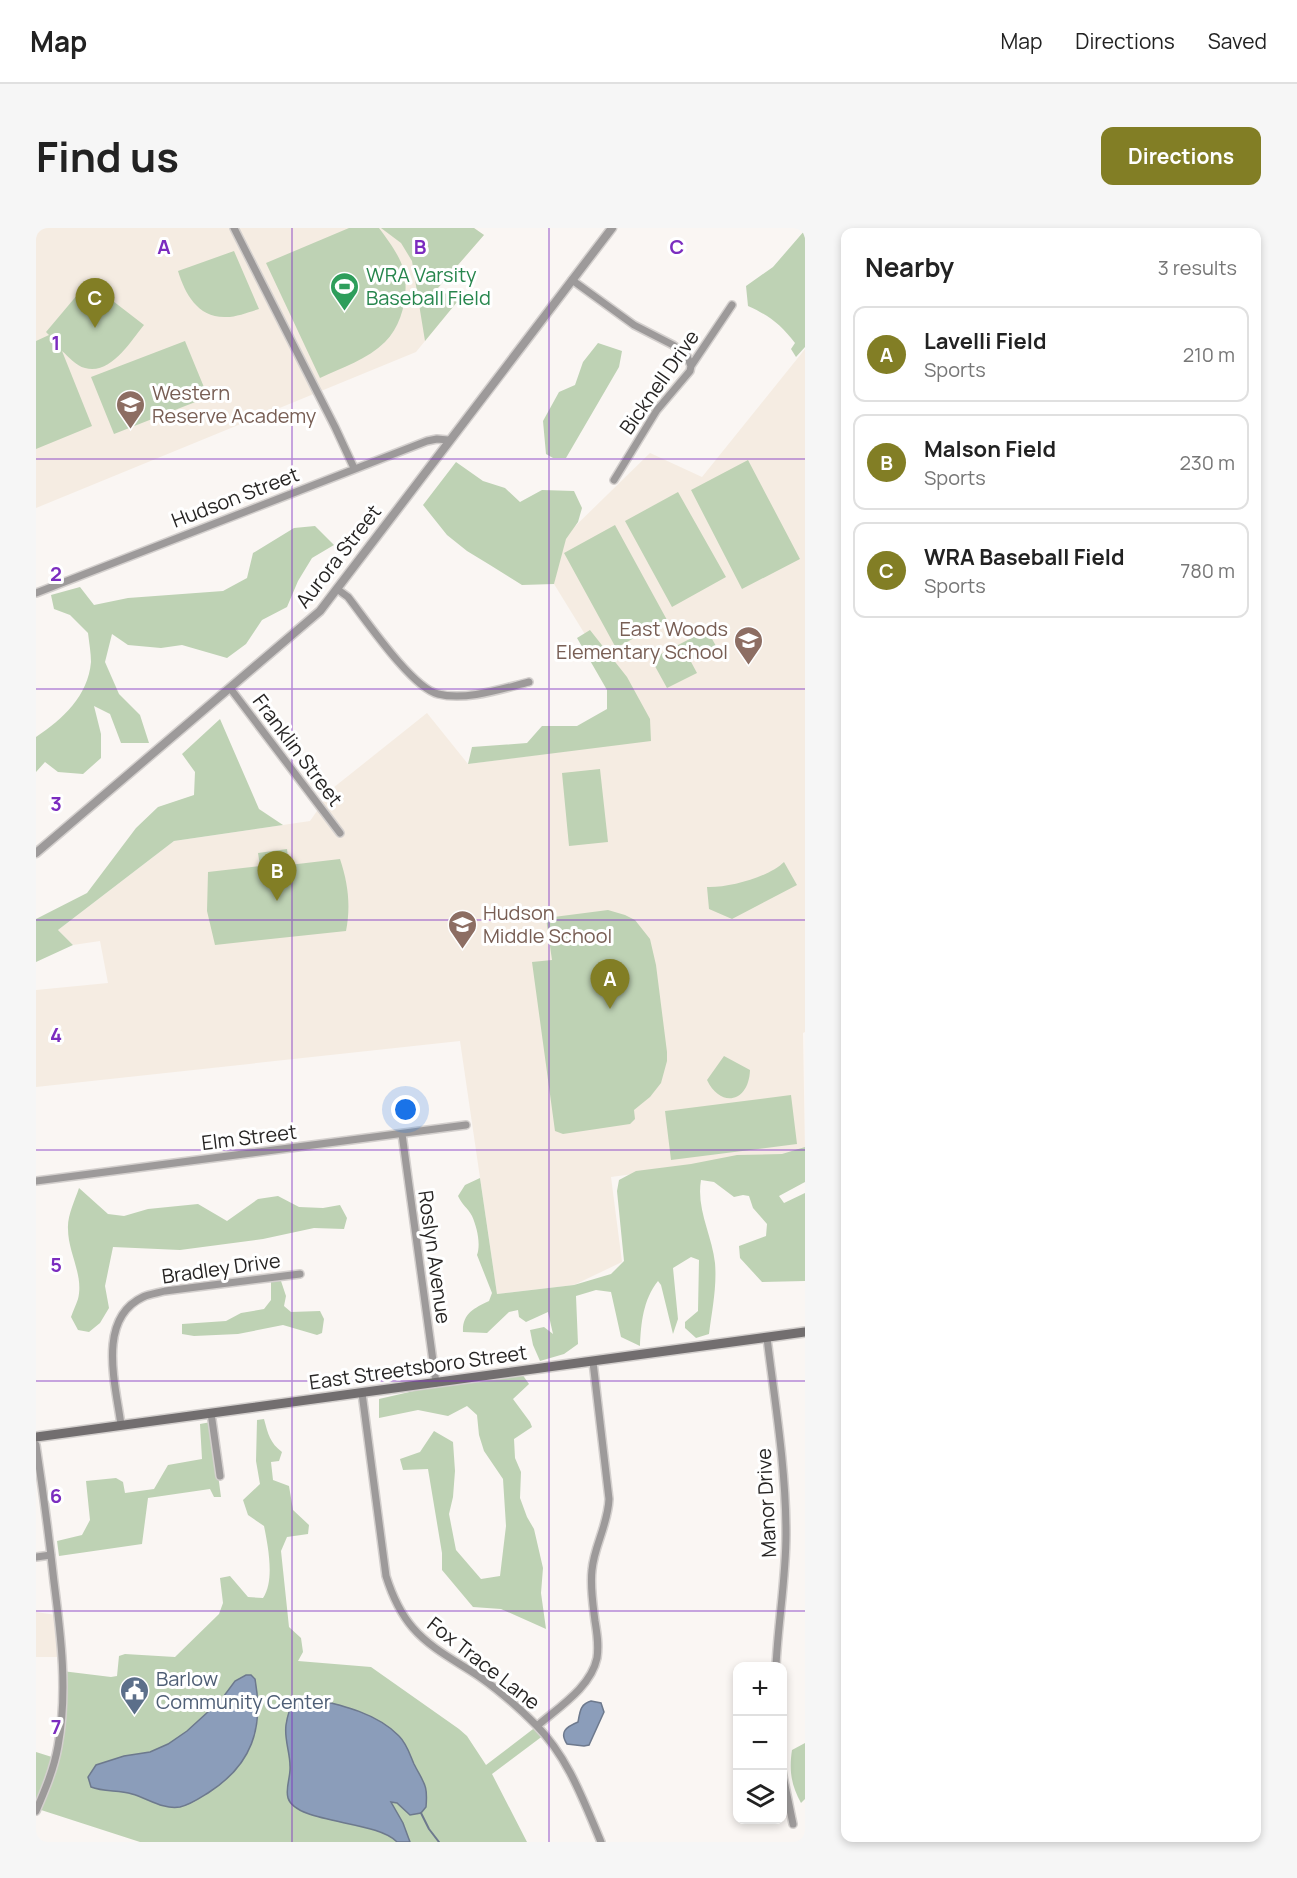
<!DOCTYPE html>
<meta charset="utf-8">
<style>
body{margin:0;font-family:Manrope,sans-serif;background:#f6f6f6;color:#222}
.controls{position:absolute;right:18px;bottom:18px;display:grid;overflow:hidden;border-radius:12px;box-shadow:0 3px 9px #0003}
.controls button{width:54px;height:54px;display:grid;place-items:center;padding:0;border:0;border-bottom:2px solid #e0e0e0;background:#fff;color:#222;font:30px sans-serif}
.you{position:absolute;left:370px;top:882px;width:21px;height:21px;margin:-15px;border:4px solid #fff;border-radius:50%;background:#1a73e8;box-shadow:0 0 0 9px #1a73e833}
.badge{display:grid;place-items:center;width:39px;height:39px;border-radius:50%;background:#827e25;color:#fff;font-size:20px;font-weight:700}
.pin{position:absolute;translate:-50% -50px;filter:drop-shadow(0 2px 3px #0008)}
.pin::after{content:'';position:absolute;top:32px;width:21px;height:18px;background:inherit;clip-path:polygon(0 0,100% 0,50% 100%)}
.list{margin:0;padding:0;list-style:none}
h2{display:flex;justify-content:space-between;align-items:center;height:78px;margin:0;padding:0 24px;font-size:26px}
h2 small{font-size:20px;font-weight:400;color:#767676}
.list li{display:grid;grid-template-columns:39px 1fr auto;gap:18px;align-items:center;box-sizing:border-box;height:96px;margin:0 12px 12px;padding:0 12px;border:2px solid #e0e0e0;border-radius:12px}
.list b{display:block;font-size:22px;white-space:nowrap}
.list p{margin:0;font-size:20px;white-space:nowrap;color:#767676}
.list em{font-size:20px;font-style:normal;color:#767676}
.icon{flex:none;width:33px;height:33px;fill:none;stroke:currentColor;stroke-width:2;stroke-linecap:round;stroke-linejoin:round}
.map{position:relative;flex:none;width:769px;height:1614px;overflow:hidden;border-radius:12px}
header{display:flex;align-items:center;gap:36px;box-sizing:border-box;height:84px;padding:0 30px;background:#fff;border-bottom:2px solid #e0e0e0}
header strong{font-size:28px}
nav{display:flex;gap:33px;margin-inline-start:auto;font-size:21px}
.intro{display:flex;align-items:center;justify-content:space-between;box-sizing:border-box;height:144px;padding:0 36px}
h1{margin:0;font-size:42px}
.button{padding:15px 27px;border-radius:12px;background:#827e25;color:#fff;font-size:21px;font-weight:700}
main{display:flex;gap:36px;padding:0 36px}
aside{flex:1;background:#fff;border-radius:12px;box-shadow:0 3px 9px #0003}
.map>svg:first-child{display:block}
</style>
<header>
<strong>Map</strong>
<nav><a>Map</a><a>Directions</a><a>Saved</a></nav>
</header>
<div class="intro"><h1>Find us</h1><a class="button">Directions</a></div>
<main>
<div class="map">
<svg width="769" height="1614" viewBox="0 0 769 1614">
<rect width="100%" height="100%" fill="#faf6f3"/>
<path fill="#f5ece2" d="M0 0H438L448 7 402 60 421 74 380 124 0 280Z
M769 121V804L767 805 769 923 575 949 586 1034 538 1057 461 1066 424 813 0 859V762L72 755 64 713 37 717 22 702 138 613 274 593 297 560 391 485 432 536 614 512 518 356 527 310 614 225 666 249Z
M0 1384 20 1387 24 1429H0Z"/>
<path fill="#bed2b4" d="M313 0H343C352 12 365 29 368 44 373 67 366 97 349 114 332 131 305 140 284 150L230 35Z
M345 0H438L448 7 402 60 421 74 389 113 376 33 365 15Z
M769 2V119L760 129 755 121 759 115C744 96 734 88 712 78L710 58 737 39Z
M198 23 223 81C213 84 201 89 190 89 162 90 149 66 142 43Z
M64 63 108 97C94 114 75 147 49 140 40 138 33 129 26 123L56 198 0 221V113L13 107 10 104 42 66Z
M149 113 172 169 78 206 55 149Z
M562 115 586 123 583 139 530 230H517L510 226 507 193 523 164 539 157 547 134Z
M712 232 764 331 706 361 655 262Z
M420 234 447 253 469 260 484 274 506 262 538 263 546 280 542 294 530 311 518 356 486 357 454 337 431 323 411 307 387 277Z
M642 264 690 349 636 379 589 293Z
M579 297 631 392 580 420 528 325Z
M279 298 298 317 276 330 262 353 251 379 226 392 210 416 191 430 146 417 125 420 92 417 76 406 69 434 83 466 104 487 113 515H85L74 486 58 478 65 506V530L47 546 22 544 9 534 0 544V509C27 491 52 468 55 434 55 425 53 414 52 405L34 387 18 381 15 367 44 359 58 377 92 370 187 363 211 350 217 325 258 300Z
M554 402 591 449 614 491 615 513 432 536 436 519 491 515 506 498H541L571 481V462L541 410Z
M671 402 680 418 654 432 661 445 631 460 615 431Z
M184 491 223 581 247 597 138 613 22 702 37 717 0 734V691L51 665 100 600 122 579 158 567 159 544 146 526Z
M564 541 572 614 533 618 526 545Z
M251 621 253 637 304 631C312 655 315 678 310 703L179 717 171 683 172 644 224 638 222 625Z
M748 634 761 657 696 691 673 681 671 659C692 660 733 649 748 634Z
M572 682 589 687 599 692 614 711 620 737 631 824V833L625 855 614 869 598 882 599 891 594 896 527 906 519 903 496 734 516 732 510 690Z
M688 828 714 842C713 874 685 881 671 852Z
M755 867 761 916 635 932 629 883Z
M769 919V954L743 968 748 975 769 965V1053L726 1054 704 1030 703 1018 730 1008 731 996 717 980 713 968 707 967 698 969 678 954 665 952C660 981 676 1007 679 1035 681 1059 676 1082 673 1106L660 1110 649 1100V1094L662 1083 663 1032 655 1029 637 1040 642 1091 637 1106 625 1057 622 1053C607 1072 605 1095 604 1118L585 1109 575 1064 560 1062 540 1068 542 1116 528 1126 504 1133 497 1117 494 1102 508 1099 517 1106 512 1084 490 1094 483 1089 482 1082 473 1084 451 1105 427 1104C426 1086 438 1080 453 1073L456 1065 441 1027C445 1016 441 999 436 988 432 980 426 977 422 968L429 957 444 950 461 1066 538 1057 575 1046 588 1033 581 963 583 952 600 943 655 936 701 927 746 926Z
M43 960 72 986 88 988 112 981 162 976 191 993 222 971 242 968 263 979 287 980 304 977 311 990 308 1001 278 1000 227 1011 144 1022 77 1019 69 1058 73 1080 64 1095 53 1104 42 1102 35 1089C37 1083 40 1077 42 1071 48 1047 32 1025 32 1001 31 988 39 972 43 960Z
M235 1053H245L250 1068 248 1078 255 1084 284 1083 288 1091 286 1105 281 1107 247 1097 202 1106 158 1108 146 1106V1096L190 1093 205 1085 228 1081 235 1072Z
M486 1146 493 1156 477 1171 494 1194 496 1199 478 1211 479 1230 485 1244 484 1270 491 1289 498 1301 507 1340 505 1365 510 1401 465 1381 437 1379 406 1342V1325L392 1241 367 1242 364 1231 384 1224 398 1203 417 1214 419 1243 417 1269 413 1286 420 1322 445 1351 464 1348 470 1298 467 1251 448 1223 443 1207 441 1187 431 1178 412 1188 382 1182 343 1190V1171L382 1162Z
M228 1191C232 1206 234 1215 246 1224L243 1233 235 1234 237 1252 253 1258 257 1282 273 1297 272 1306 251 1309 245 1323 253 1399 265 1410 267 1424 262 1433 335 1439 423 1501 431 1508 450 1537 501 1498 508 1507 456 1546 491 1614H104L2 1581 0 1583V1524L19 1530 26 1443 75 1449 81 1448 83 1428 89 1426 139 1429 183 1386 187 1375 184 1350 194 1348 212 1369 227 1370C239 1353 232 1318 228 1298L212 1287 207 1272 224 1256 220 1233 221 1192Z
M175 1194 185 1269H178L174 1261 112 1270 106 1316 23 1328 21 1313 46 1307 54 1292 50 1253 80 1250 87 1254 89 1265 118 1261 132 1237 166 1231 164 1196Z
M769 1515V1571L765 1575C755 1557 753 1542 756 1522Z"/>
<path fill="#8b9dba" stroke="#6d798d" stroke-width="1.5" d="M210 1447H215L219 1451C228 1500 216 1537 172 1565 164 1570 154 1577 144 1579 127 1582 111 1570 96 1566 82 1562 68 1564 55 1559L52 1549 60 1537 88 1528 114 1524 132 1516 151 1503 185 1472 199 1453Z
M275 1470C305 1477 341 1485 363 1508 371 1516 374 1527 378 1536 388 1556 392 1556 390 1579L385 1585 374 1587 361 1575 355 1574 367 1595 374 1614H361C341 1592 260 1596 252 1570 249 1560 255 1548 254 1538 254 1524 248 1511 250 1497 253 1478 256 1472 275 1470Z
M555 1473 565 1475 568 1484 553 1517 548 1518 531 1516C523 1504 530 1499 542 1494 544 1484 544 1476 555 1473Z"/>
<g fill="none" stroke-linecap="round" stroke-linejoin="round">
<path stroke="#6d798d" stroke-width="2" d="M385 1585 393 1601 403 1614"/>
<defs>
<path id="minor" d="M198 0 299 199 318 240
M536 52 598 97 637 117 651 128 655 138
M578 252 621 182 654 143 655 138 696 77
M301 361 312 369C330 392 376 460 402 466 430 473 465 461 493 454
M0 365 391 213 401 211 412 212
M194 460 304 605
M366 906 400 1155
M0 953 430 897
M731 1110C739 1175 750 1240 750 1306 750 1351 742 1394 740 1438
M326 1165 350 1348C356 1367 364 1385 377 1400 395 1421 422 1434 444 1449 464 1463 483 1480 500 1497 532 1529 548 1574 565 1614
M175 1185 184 1248
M85 1197C80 1158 60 1091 107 1069 113 1066 122 1065 129 1063L264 1046
M0 1217C7 1263 13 1308 18 1354 25 1408 32 1464 22 1518 18 1541 9 1562 0 1583
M0 1329 15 1327
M501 1498C523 1479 555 1459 561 1430 563 1417 561 1405 559 1393 557 1377 554 1359 556 1342 558 1318 572 1297 573 1271L557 1134
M746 1543 757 1596"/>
<path id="tertiary" d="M0 625 284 383 576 0"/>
<path id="secondary" d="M0 1209 769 1104"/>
</defs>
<use href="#minor" stroke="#d4d0ce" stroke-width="10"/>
<use href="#tertiary" stroke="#d4d0ce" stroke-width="11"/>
<use href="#secondary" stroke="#d4d0ce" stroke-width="12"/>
<use href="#minor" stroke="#9d9a9a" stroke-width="7"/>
<use href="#tertiary" stroke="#9d9a9a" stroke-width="8"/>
<use href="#secondary" stroke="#726e6f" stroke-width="9"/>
</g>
<path fill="none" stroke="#7b2cbf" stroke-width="1.5" stroke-opacity="0.55" d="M256 0V1614M513 0V1614M0 231H769M0 461H769M0 692H769M0 922H769M0 1153H769M0 1383H769"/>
<defs>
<symbol id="stadium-pin" viewBox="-11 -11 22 30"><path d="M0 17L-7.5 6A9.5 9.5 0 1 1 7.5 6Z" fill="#2e9e5b" stroke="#fff"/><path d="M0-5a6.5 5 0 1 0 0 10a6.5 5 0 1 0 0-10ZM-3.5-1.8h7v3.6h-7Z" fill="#fff"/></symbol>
<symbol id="university-pin" viewBox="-11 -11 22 30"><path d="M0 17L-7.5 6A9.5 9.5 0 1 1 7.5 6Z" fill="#8d6e63" stroke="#fff"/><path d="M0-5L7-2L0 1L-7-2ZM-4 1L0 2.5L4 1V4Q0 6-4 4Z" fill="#fff"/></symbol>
<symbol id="school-pin" viewBox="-11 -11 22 30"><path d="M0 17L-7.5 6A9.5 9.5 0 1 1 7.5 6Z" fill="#8d6e63" stroke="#fff"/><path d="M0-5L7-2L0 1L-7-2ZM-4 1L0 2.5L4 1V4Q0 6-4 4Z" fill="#fff"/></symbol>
<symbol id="civic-pin" viewBox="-11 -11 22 30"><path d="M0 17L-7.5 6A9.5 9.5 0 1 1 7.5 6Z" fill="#5c6f8a" stroke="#fff"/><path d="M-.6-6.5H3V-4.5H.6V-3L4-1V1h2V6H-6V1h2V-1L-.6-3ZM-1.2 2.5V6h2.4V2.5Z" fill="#fff"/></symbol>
</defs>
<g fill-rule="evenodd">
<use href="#stadium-pin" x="292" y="42" width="33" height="45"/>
<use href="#university-pin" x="78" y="160" width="33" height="45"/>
<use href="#school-pin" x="696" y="396" width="33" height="45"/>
<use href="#school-pin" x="410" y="680" width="33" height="45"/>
<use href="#civic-pin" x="82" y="1446" width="33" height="45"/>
</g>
<g text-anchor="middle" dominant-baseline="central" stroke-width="6" stroke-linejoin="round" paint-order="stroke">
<g font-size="20" fill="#27864d" stroke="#fff" text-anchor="start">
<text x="330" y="46">WRA Varsity<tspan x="330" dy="23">Baseball Field</tspan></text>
</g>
<g font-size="20" fill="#272524" stroke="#fff">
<text transform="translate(623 154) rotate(-55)">Bicknell Drive</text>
<text transform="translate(199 269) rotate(-21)">Hudson Street</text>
<text transform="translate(302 328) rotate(-52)">Aurora Street</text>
<text transform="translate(262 522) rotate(53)">Franklin Street</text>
<text transform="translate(213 909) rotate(-7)">Elm Street</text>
<text transform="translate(399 1029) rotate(82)">Roslyn Avenue</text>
<text transform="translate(185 1040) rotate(-8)">Bradley Drive</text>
<text transform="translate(382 1139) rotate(-8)">East Streetsboro Street</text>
<text transform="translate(730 1275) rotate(-93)">Manor Drive</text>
<text transform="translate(448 1435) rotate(38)">Fox Trace Lane</text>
</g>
<g font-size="20" fill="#785e54" stroke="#fff" text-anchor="start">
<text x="116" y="164">Western<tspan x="116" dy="23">Reserve Academy</tspan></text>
<text x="692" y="400" text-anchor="end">East Woods<tspan x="692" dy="23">Elementary School</tspan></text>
<text x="447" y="684">Hudson<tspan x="447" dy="23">Middle School</tspan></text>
</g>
<g font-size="20" fill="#4e5e75" stroke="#fff" text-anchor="start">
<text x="120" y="1450">Barlow<tspan x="120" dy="23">Community Center</tspan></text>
</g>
</g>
<g font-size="20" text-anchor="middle" font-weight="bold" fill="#7b2cbf" stroke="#fff" stroke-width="6" stroke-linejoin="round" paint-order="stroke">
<text x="128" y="26">A</text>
<text x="384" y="26">B</text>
<text x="641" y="26">C</text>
<text x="20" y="122">1</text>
<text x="20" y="353">2</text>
<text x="20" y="583">3</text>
<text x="20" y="814">4</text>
<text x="20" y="1044">5</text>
<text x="20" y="1275">6</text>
<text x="20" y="1506">7</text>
</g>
</svg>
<div class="controls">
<button>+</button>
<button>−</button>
<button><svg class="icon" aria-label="layers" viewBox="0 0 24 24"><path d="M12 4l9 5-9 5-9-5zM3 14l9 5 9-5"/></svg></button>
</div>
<div class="you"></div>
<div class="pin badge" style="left:574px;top:781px">A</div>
<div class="pin badge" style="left:241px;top:673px">B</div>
<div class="pin badge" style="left:59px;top:100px">C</div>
</div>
<aside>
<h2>Nearby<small>3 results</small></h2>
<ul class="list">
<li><span class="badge">A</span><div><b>Lavelli Field</b><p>Sports</p></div><em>210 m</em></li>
<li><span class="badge">B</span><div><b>Malson Field</b><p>Sports</p></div><em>230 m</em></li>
<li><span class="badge">C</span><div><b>WRA Baseball Field</b><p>Sports</p></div><em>780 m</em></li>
</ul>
</aside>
</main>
